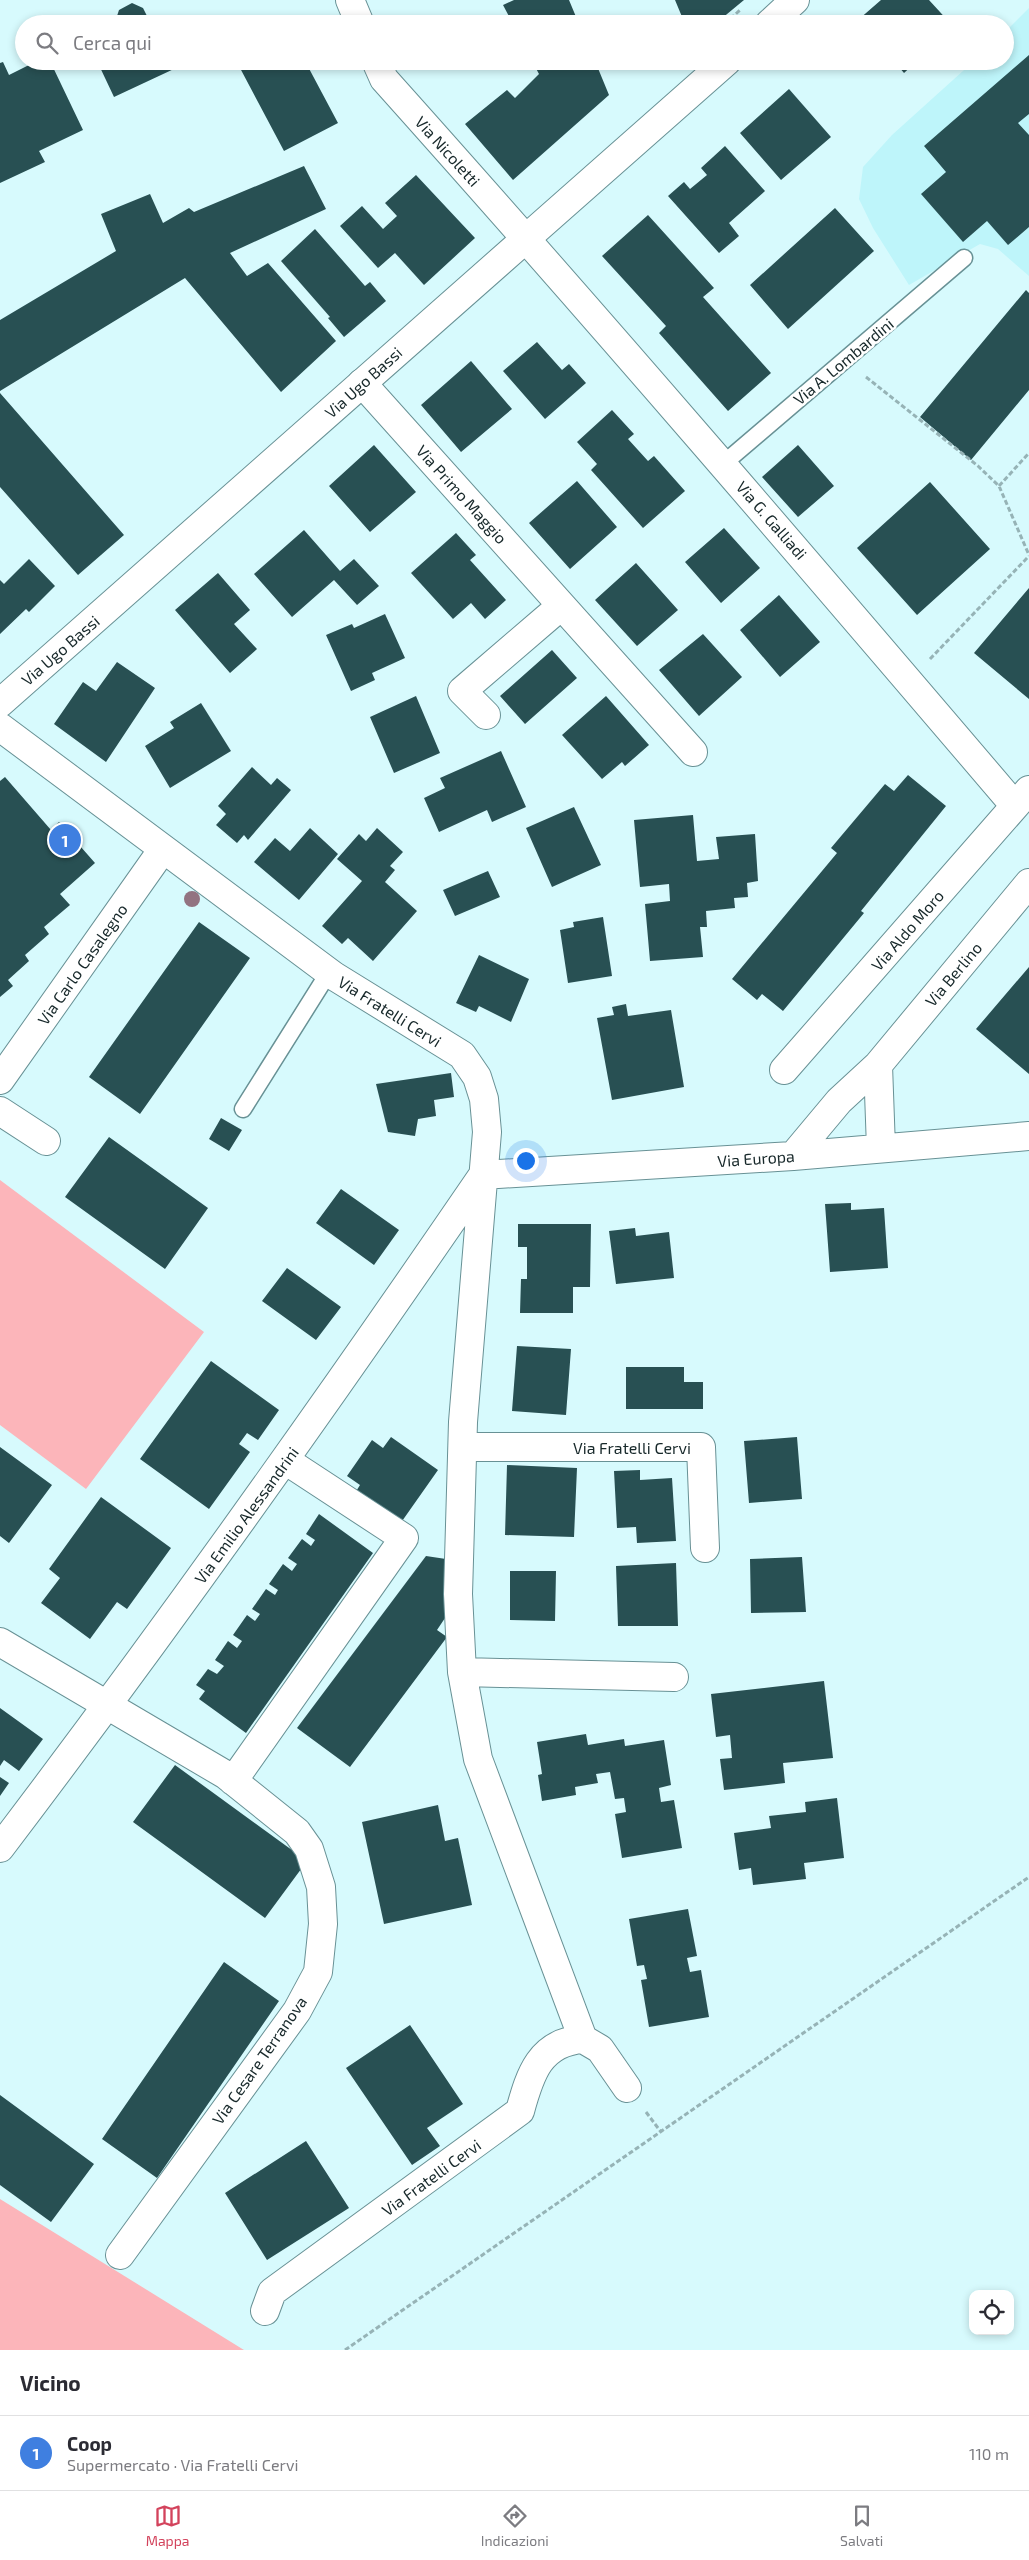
<!DOCTYPE html>
<html lang="it">
<meta charset="utf-8">
<style>
body{margin:0;font-family:"Exo 2",sans-serif;background:#f7f7f7;color:#2b2b33}
.controls{position:absolute;right:15px;bottom:15px;display:grid;overflow:hidden;border-radius:10px;box-shadow:0 2px 8px #0003}
.controls button{width:45px;height:45px;display:grid;place-items:center;padding:0;border:0;border-bottom:1px solid #e1e1e2;background:#fff;color:#2b2b33;font:25px sans-serif}
.you{position:absolute;left:525px;top:1160px;width:18px;height:18px;margin:-12px;border:4px solid #fff;border-radius:50%;background:#1a73e8;box-shadow:0 0 0 8px #1a73e833}
.badge{display:grid;place-items:center;width:32px;height:32px;border-radius:50%;background:#d3435c;color:#fff;font-size:16px;font-weight:700}
.pin{position:absolute;translate:-50% -50%;border:2px solid #fff;box-shadow:0 1px 5px #0006}
.list{margin:0;padding:0;list-style:none}
h2{display:flex;justify-content:space-between;align-items:center;height:65px;margin:0;padding:0 20px;font-size:21px}
h2 small{font-size:16px;font-weight:400;color:#7c7c81}
.list li{display:grid;grid-template-columns:32px 1fr auto;gap:15px;align-items:center;box-sizing:border-box;height:75px;padding:0 20px;border-top:1px solid #e1e1e2}
.list b{display:block;font-size:19px;white-space:nowrap}
.list p{margin:0;font-size:16px;white-space:nowrap;color:#7c7c81}
.list em{font-size:16px;font-style:normal;color:#7c7c81}
.icon{flex:none;width:28px;height:28px;fill:none;stroke:currentColor;stroke-width:2;stroke-linecap:round;stroke-linejoin:round}
.map{position:relative;flex:none;width:1029px;height:2350px;overflow:hidden}
.search{position:absolute;background:#fff;box-shadow:0 2px 8px #0003;left:15px;right:15px;top:15px;height:55px;display:flex;align-items:center;gap:12px;box-sizing:border-box;padding:0 18px;border-radius:28px;color:#7c7c81;font-size:19px}
.sheet{height:140px;background:#fff}
nav{display:flex;justify-content:space-around;align-items:center;box-sizing:border-box;height:70px;border-top:1px solid #e1e1e2;background:#fff;font-size:14px;color:#7c7c81}
nav a{display:grid;justify-items:center;gap:2px}
nav .on{color:#d3435c}
.map>svg:first-child{display:block}
</style>
<div class="map">
<svg width="1029" height="2350" viewBox="0 0 1029 2350">
<rect width="100%" height="100%" fill="#d7fafd"/>
<path fill="#bef5fa" d="M1029 8V276L998 249 980 244 909 285 873 228 859 199 863 167 892 135 974 61H1005V32Z"/>
<path fill="#fcb5ba" d="M0 1180 204 1332 86 1489 0 1425Z
M0 2199 244 2350H0Z"/>
<path fill="#285053" d="M514 0H569L579 24H513L503 5Z
M675 0H744L715 24H685Z
M881 0H929L951 24H861L858 20Z
M132 3 143 8 151 24H119L117 16 119 10Z
M1029 55V114L1018 123 1029 135V227L1008 245 987 221 963 242 921 194 946 172 924 146Z
M37 61H50L83 130 39 151 45 162 0 183V63L3 62 9 75Z
M97 61H173L176 68 114 97Z
M252 61H305L338 123 284 151 240 68Z
M532 61H595L609 95 513 180 465 124 507 90 515 98 539 74Z
M894 61H917L904 73Z
M789 89 831 137 781 180 740 133Z
M725 146 765 191 729 223 739 236 719 253 668 196 684 182 690 189 707 175 701 168Z
M304 166 326 209 230 253 247 276 268 263 336 341 281 392 185 278 0 391V320L116 251 101 214 150 194 163 223 189 208 194 212Z
M416 175 475 238 424 285 395 253 378 268 340 226 362 206 383 229 397 216 385 203Z
M835 208 874 251 788 329 750 285Z
M648 215 714 288 703 297 771 373 728 411 659 333 666 326 602 256Z
M315 229 365 286 370 282 386 301 344 337 328 318 330 317 281 261Z
M1026 290 1029 293V390L971 460 920 417Z
M537 342 562 370 569 364 586 383 545 419 503 371Z
M471 361 512 409 461 452 421 405Z
M0 393 124 535 78 575 0 487Z
M612 410 634 434 628 439 648 461 654 456 685 491 643 528 591 470 597 464 577 442Z
M374 445 416 492 370 532 329 486Z
M798 445 834 486 798 517 762 477Z
M577 481 617 527 570 569 529 523Z
M930 482 990 549 917 615 857 548Z
M724 528 760 568 721 603 685 562Z
M304 530 340 571 354 559 379 586 357 605 334 580 292 617 254 574Z
M456 533 476 555 470 560 506 600 485 619 471 603 453 619 411 573Z
M29 559 55 586 29 612 26 609 0 634V580L4 584Z
M636 563 678 610 637 646 595 600Z
M218 573 250 610 234 624 257 649 230 673 175 610Z
M1029 588V699L974 653Z
M779 595 820 642 780 677 740 630Z
M385 614 405 658 372 673 375 680 351 691 326 635 352 624 354 628Z
M703 634 742 677 699 716 659 670Z
M552 650 577 678 525 724 500 696Z
M117 662 155 688 106 762 54 724 83 682 96 691Z
M416 696 440 753 394 773 370 717Z
M606 696 649 745 625 766 622 762 602 779 562 735Z
M201 703 231 751 170 788 145 746 174 728 170 722Z
M501 751 526 807 492 822 487 810 439 832 424 798 445 788 440 778Z
M252 767 271 785 277 778 291 790 248 840 244 835 237 843 216 825 226 814 218 806Z
M908 775 946 806 861 911 864 913 783 1011 762 994 757 1000 732 979 837 853 831 848 885 784 894 791Z
M5 777 51 830 59 822 95 863 60 894 70 905 44 927 49 934 25 955 29 961 8 980 13 986 0 997V781Z
M574 807 601 865 552 887 526 828Z
M693 815 697 861 719 859 716 837 755 834 758 881 747 883 748 897 734 898 735 908 706 911 707 927H700L703 957 650 961 645 904 670 901 669 884 640 887 634 820Z
M310 828 338 854 299 900 254 862 275 838 290 851Z
M377 828 403 852 390 866 395 870 385 882 417 911 373 961 348 938 342 944 322 926 362 881 337 859 359 834 366 841Z
M488 871 500 897 455 916 443 890Z
M603 917 612 976 568 983 560 930 574 927 573 922Z
M199 922 250 958 140 1114 89 1077Z
M479 955 529 979 511 1022 479 1006 476 1012 456 1003Z
M1029 967V1074L976 1029Z
M626 1004 628 1016 671 1010 684 1087 612 1100 597 1018 614 1015 612 1007Z
M451 1073 454 1097 434 1100 436 1116 418 1119 415 1136 388 1132 376 1084Z
M221 1118 242 1130 229 1151 209 1139Z
M109 1137 208 1208 165 1269 65 1197Z
M341 1189 399 1230 374 1265 316 1223Z
M851 1203V1210L884 1208 888 1268 830 1272 825 1204Z
M518 1224H591L590 1287H573V1313H520L521 1279H527V1247H518Z
M635 1228 636 1236 669 1232 674 1278 616 1284 609 1231Z
M287 1268 341 1307 316 1340 262 1301Z
M517 1346 571 1349 566 1415 512 1411Z
M211 1361 279 1410 258 1440 247 1433 239 1444 250 1452 209 1509 140 1459Z
M626 1367H684V1382H703V1409H626Z
M391 1437 438 1470 400 1524 355 1493 360 1485 347 1476 372 1440 383 1448Z
M797 1437 802 1499 749 1503 744 1441Z
M0 1447 52 1485 9 1543 0 1536Z
M507 1465 577 1468 574 1537 505 1535Z
M640 1470V1480L672 1478 676 1541 637 1543 636 1527 617 1528 614 1471Z
M101 1497 171 1548 127 1609 117 1602 90 1639 41 1603 60 1578 49 1569Z
M319 1514 373 1553 246 1733 199 1699 205 1691 196 1685 208 1669 217 1674 224 1666 215 1660 228 1641 237 1648 242 1641 233 1635 247 1615 255 1621 260 1614 252 1609 266 1589 275 1595 278 1590 269 1584 283 1564 292 1571 297 1564 288 1558 302 1539 311 1546 315 1540 306 1534Z
M426 1556 446 1559 445 1618 437 1630 447 1637 350 1767 297 1728Z
M802 1557 806 1612 751 1613 750 1559Z
M676 1563 678 1626H618L616 1566Z
M510 1571H556L555 1621 510 1620Z
M824 1681 833 1758 783 1763 785 1783 724 1790 720 1759 732 1758 730 1735 716 1737 711 1694Z
M0 1708 43 1739 19 1771 4 1760 0 1766Z
M586 1734 588 1745 624 1739 625 1746 664 1740 671 1785 659 1788 661 1802 674 1800 682 1848 622 1858 615 1814 626 1812 624 1798 615 1799 610 1772 596 1774 598 1783 575 1787 576 1795 542 1801 538 1775 542 1774 537 1742Z
M175 1765 307 1861 265 1918 133 1822Z
M0 1777 9 1783 0 1796Z
M837 1798 844 1858 804 1863 806 1879 753 1885 751 1868 739 1870 734 1833 771 1828 769 1816 806 1812 805 1802Z
M438 1805 445 1841 458 1838 472 1905 384 1924 362 1822Z
M688 1909 697 1956 687 1958 690 1972 701 1970 709 2017 649 2027 641 1980 647 1979 644 1965 637 1966 629 1919Z
M224 1962 279 2001 157 2178 102 2139Z
M410 2025 463 2104 427 2128 440 2146 412 2165 346 2068Z
M0 2095 94 2164 51 2222 0 2185Z
M306 2141 349 2208 267 2260 225 2193Z"/>
<g fill="none" stroke-linecap="round" stroke-linejoin="round">
<defs>
<path id="service" d="M723 464 964 258
M243 1109 329 972"/>
<path id="minor" d="M350 0 360 24
M376 61 384 79C598 318 807 562 1015 806
M362 383 693 752
M486 715 462 691 561 606
M0 727 334 976 462 1055 477 1077 484 1099 487 1132 463 1422 458 1594 462 1672 478 1759 583 2039 600 2049 627 2088
M878 1065 881 1148
M784 1070 1029 790
M0 1080 163 849
M0 1111 46 1141
M793 1156 839 1101 878 1065 1029 883
M463 1447H701L705 1548
M0 1642 226 1775 297 1832 309 1849 321 1887 323 1924 318 1972 297 2011 120 2255
M462 1672 674 1677
M233 1781 404 1538 285 1460
M0 1848C167 1628 327 1403 483 1175L793 1156 1029 1136
M265 2311 272 2292 520 2111C530 2074 540 2042 583 2039"/>
<path id="tertiary" d="M769 24 795 0
M0 703 727 61"/>
</defs>
<use href="#service" stroke="#689195" stroke-width="19"/>
<use href="#minor" stroke="#689195" stroke-width="30"/>
<use href="#tertiary" stroke="#689195" stroke-width="30"/>
<path stroke="#96b3b6" stroke-width="3" stroke-dasharray="5 2.5" stroke-linecap="butt" d="M725 24 740 10
M866 377 978 466 999 486 1029 555
M999 486 1029 453
M930 659 1029 556
M646 2112 661 2132
M345 2350 1029 1877"/>
<use href="#service" stroke="#fff" stroke-width="16"/>
<use href="#minor" stroke="#fff" stroke-width="28"/>
<use href="#tertiary" stroke="#fff" stroke-width="28"/>
</g>
<circle fill="#927381" cx="192" cy="899" r="8"/>
<g text-anchor="middle" dominant-baseline="central" stroke-width="5" stroke-linejoin="round" paint-order="stroke">
<g font-size="16" fill="#17282a" stroke="#fff">
<text transform="translate(448 151) rotate(48)">Via Nicoletti</text>
<text transform="translate(843 361) rotate(-40)">Via A. Lombardini</text>
<text transform="translate(363 382) rotate(-42)">Via Ugo Bassi</text>
<text transform="translate(462 494) rotate(48)">Via Primo Maggio</text>
<text transform="translate(772 520) rotate(49)">Via G. Galliadi</text>
<text transform="translate(60 650) rotate(-41)">Via Ugo Bassi</text>
<text transform="translate(907 930) rotate(-49)">Via Aldo Moro</text>
<text transform="translate(82 964) rotate(-55)">Via Carlo Casalegno</text>
<text transform="translate(953 974) rotate(-50)">Via Berlino</text>
<text transform="translate(390 1011) rotate(32)">Via Fratelli Cervi</text>
<text transform="translate(756 1158) rotate(-4)">Via Europa</text>
<text x="632" y="1447">Via Fratelli Cervi</text>
<text transform="translate(246 1515) rotate(-54)">Via Emilio Alessandrini</text>
<text transform="translate(259 2060) rotate(-55)">Via Cesare Terranova</text>
<text transform="translate(431 2177) rotate(-36)">Via Fratelli Cervi</text>
</g>
</g>
</svg>
<div class="controls">
<button><svg class="icon" aria-label="locate" viewBox="0 0 24 24"><circle cx="12" cy="12" r="6"/><path d="M12 2v4M12 18v4M2 12h4M18 12h4"/></svg></button>
</div>
<div class="you"></div>
<div class="pin badge" style="left:65px;top:840px;background:#3f7fe0">1</div>
<div class="search"><svg class="icon" aria-label="search" viewBox="0 0 24 24"><circle cx="10" cy="10" r="6"/><path d="M15 15l6 6"/></svg>Cerca qui</div>
</div>
<section class="sheet">
<h2>Vicino<small></small></h2>
<ul class="list">
<li><span class="badge" style="background:#3f7fe0">1</span><div><b>Coop</b><p>Supermercato · Via Fratelli Cervi</p></div><em>110 m</em></li>
</ul>
</section>
<nav>
<a class="on"><svg class="icon" aria-label="map" viewBox="0 0 24 24"><path d="M3 6l6-2 6 2 6-2v14l-6 2-6-2-6 2zM9 4v14M15 6v14"/></svg>Mappa</a>
<a><svg class="icon" aria-label="directions" viewBox="0 0 24 24"><path d="M12 3l9 9-9 9-9-9zM9 14v-3h6M13 9l2 2-2 2"/></svg>Indicazioni</a>
<a><svg class="icon" aria-label="saved" viewBox="0 0 24 24"><path d="M7 4h10v16l-5-4-5 4z"/></svg>Salvati</a>
</nav>
